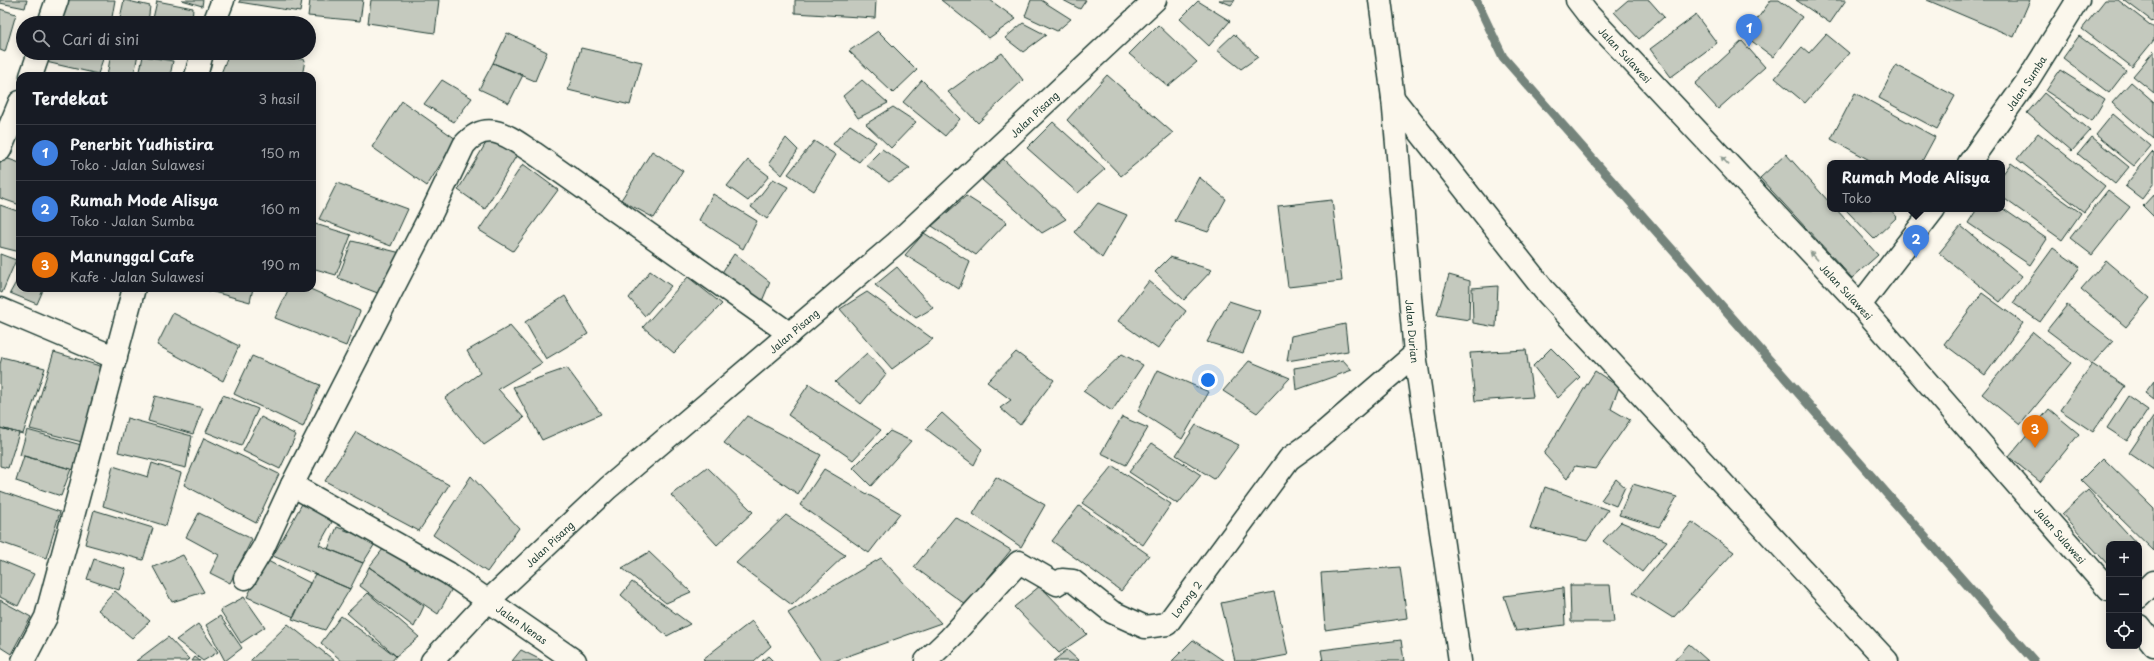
<!DOCTYPE html>
<html lang="id">
<meta charset="utf-8">
<style>
body{margin:0;font-family:"Playpen Sans",sans-serif;background:#242831;color:#f1f3f6}
.controls{position:absolute;right:12px;bottom:12px;display:grid;overflow:hidden;border-radius:8px;box-shadow:0 2px 10px #0003}
.controls button{width:36px;height:36px;display:grid;place-items:center;padding:0;border:0;border-bottom:1px solid #363941;background:#171b24;color:#f1f3f6;font:20px sans-serif}
.you{position:absolute;left:1208px;top:380px;width:14px;height:14px;margin:-10px;border:3px solid #fff;border-radius:50%;background:#1a73e8;box-shadow:0 0 0 6px #1a73e833}
.badge{display:grid;place-items:center;width:26px;height:26px;border-radius:50%;background:#d1495b;color:#fff;font-size:13px;font-weight:700}
.pin{position:absolute;translate:-50% -33px;filter:drop-shadow(0 1px 2px #0008)}
.pin::after{content:'';position:absolute;top:21px;width:14px;height:12px;background:inherit;clip-path:polygon(0 0,100% 0,50% 100%)}
.popup{position:absolute;left:1827px;top:160px;width:178px;height:52px;box-sizing:border-box;display:grid;place-content:center;border-radius:8px;background:#171b24;filter:drop-shadow(0 1px 3px #0005);font-size:13px;white-space:nowrap;color:#9ea1a6}
.popup b{font-size:15px;color:#f1f3f6}
.popup::after{content:'';position:absolute;left:50%;top:100%;margin-left:-8px;border:8px solid transparent;border-top-color:#171b24}
.list{margin:0;padding:0;list-style:none}
h2{display:flex;justify-content:space-between;align-items:center;height:52px;margin:0;padding:0 16px;font-size:17px}
h2 small{font-size:13px;font-weight:400;color:#9ea1a6}
.list li{display:grid;grid-template-columns:26px 1fr auto;gap:12px;align-items:center;box-sizing:border-box;height:56px;padding:0 16px;border-top:1px solid #363941}
.list b{display:block;font-size:15px;white-space:nowrap}
.list p{margin:0;font-size:13px;white-space:nowrap;color:#9ea1a6}
.list em{font-size:13px;font-style:normal;color:#9ea1a6}
.icon{flex:none;width:22px;height:22px;fill:none;stroke:currentColor;stroke-width:2;stroke-linecap:round;stroke-linejoin:round}
.map{position:relative;flex:none;width:2154px;height:661px;overflow:hidden}
.search{position:absolute;background:#171b24;box-shadow:0 2px 10px #0003;left:16px;top:16px;width:300px;height:44px;display:flex;align-items:center;gap:10px;box-sizing:border-box;padding:0 14px;border-radius:22px;color:#9ea1a6;font-size:15px}
.panel{position:absolute;background:#171b24;box-shadow:0 2px 10px #0003;left:16px;top:72px;width:300px;height:220px;border-radius:12px}
.map>svg:first-child{display:block}
</style>
<div class="map">
<svg width="2154" height="661" viewBox="0 0 2154 661">
<rect width="100%" height="100%" fill="#fbf7ec"/>
<filter id="ink" filterUnits="userSpaceOnUse"><feTurbulence type="fractalNoise" baseFrequency=".025" numOctaves="2"/><feDisplacementMap in="SourceGraphic" scale="8" xChannelSelector="R" yChannelSelector="G"/><feConvolveMatrix kernelMatrix="1 2 1 2 8 2 1 2 1" color-interpolation-filters="sRGB"/></filter>
<g filter="url(#ink)">
<g fill="none" stroke-linecap="round" stroke-linejoin="round">
<path stroke="#74847b" stroke-width="9" d="M1476 0 1503 57 2034 661"/>
</g>
<path fill="#c4c9be" stroke="#1f3d34" d="M0 0H27L25 8 0 3Z
M51 0H115L111 23H80L48 16Z
M124 0 150 6 148 23H119Z
M182 0H203L202 6Z
M240 0H302L300 12 239 2Z
M310 0H363L360 21 308 16Z
M371 0H439L435 33 368 23Z
M795 0H876L875 18 795 13Z
M941 0H990L1016 19 989 38Z
M1031 0H1041L1071 19 1057 31 1025 16Z
M1063 0H1086L1080 9Z
M1219 0H1235L1231 5Z
M1628 0H1649L1664 17 1639 39 1614 12Z
M1771 0H1779L1802 17 1773 57 1745 36Z
M1796 0H1846L1830 23Z
M1927 0H2030L2014 37Z
M2105 0H2118L2154 28V40L2132 67 2082 29Z
M2124 0H2154V19L2152 21Z
M157 1 193 8 192 23H152Z
M1198 1 1230 21 1209 46 1180 19Z
M0 9 16 14 5 52 0 50Z
M1696 15 1717 43 1671 77 1650 49Z
M1023 23 1046 35 1023 52 1005 38Z
M1158 25 1197 62 1168 86 1129 54Z
M878 31 917 70 893 93 849 51Z
M507 33 547 52 535 81 493 63Z
M1234 34 1258 57 1241 69 1217 50Z
M1826 34 1849 53 1805 103 1775 78 1802 47 1809 53Z
M2079 36 2126 71 2109 93 2063 58Z
M1742 41 1765 67 1718 109 1695 84Z
M581 48 642 62 630 105 568 90Z
M2154 51V93L2133 76Z
M48 53H105L98 74 46 62Z
M111 53H138L134 76H107Z
M229 53H270L305 60 302 76H220Z
M1002 53 1023 80 978 123 948 92Z
M143 56 173 61 170 76H139Z
M493 63 523 75 509 103 479 89Z
M1896 65 1955 96 1937 129 1879 98Z
M2060 70 2105 99 2092 121 2046 91Z
M1107 75 1173 133 1121 176 1067 120Z
M442 80 472 98 454 122 424 104Z
M862 80 888 103 858 118 843 96Z
M922 80 960 119 945 136 903 102Z
M2131 82 2154 102V139L2112 103Z
M1855 93 1935 137 1921 163H1875L1831 139Z
M2044 93 2090 131 2072 151 2027 113Z
M402 101 456 139 427 186 372 147Z
M893 107 916 122 891 148 866 124Z
M2113 114 2151 146 2134 166 2096 135Z
M1053 122 1105 169 1078 193 1027 148Z
M850 125 876 142 859 162 833 144Z
M2038 133 2105 186 2084 212 2017 159Z
M2092 137 2129 167 2115 184 2078 154Z
M489 138 518 153 485 209 458 190Z
M786 138 798 150 782 175 769 163Z
M814 141 836 155 814 191 788 174Z
M882 149 910 168 889 182 866 165Z
M652 151 683 171 654 218 621 200Z
M2152 152 2154 154V183L2142 199 2125 186Z
M1786 154 1830 203V209H1836L1878 255 1852 278 1760 178Z
M0 156 20 163V205L0 198Z
M1002 158 1066 219 1042 233 982 180Z
M748 160 769 176 748 201 727 186Z
M2011 163 2081 213 2062 240 2002 197V175Z
M523 164 558 190 513 251 479 230Z
M1199 177 1226 199 1208 232 1175 221Z
M773 179 788 187 767 219 751 207Z
M337 183 408 209 391 246 319 219Z
M2108 190 2130 207 2092 255 2070 238Z
M713 194 757 221 743 249 699 220Z
M2154 194V217L2143 206Z
M966 196 1007 222 976 255 932 226Z
M1332 200 1342 281 1288 287 1278 206Z
M1098 203 1127 215 1102 258 1074 232Z
M0 205 20 212V252L0 247Z
M2002 208 2047 239 2030 265 1968 223 1977 209Z
M1845 209H1890L1897 217 1874 239Z
M312 223 351 235 336 275 312 268Z
M1961 226 2022 276 2000 302 1939 253Z
M924 233 970 262 959 289 905 255Z
M352 241 401 253 383 295 338 278Z
M2053 248 2080 267 2040 322 2013 303Z
M0 254 16 260 2 293 0 292Z
M734 254 770 282 760 306 721 274Z
M1170 257 1212 270 1184 300 1155 272Z
M2106 261 2150 298 2126 327 2081 289Z
M897 267 933 308 916 318 875 285Z
M650 271 671 286 645 316 629 298Z
M20 275V288H44L37 304 10 293Z
M1449 275 1470 281 1469 320 1437 315Z
M688 277 722 304 674 353 643 327Z
M1149 281 1186 311 1158 349 1118 321Z
M1498 286 1496 327 1473 323 1472 288Z
M199 288H253L250 302Z
M289 288H308L360 311 346 346 275 318Z
M867 292 933 339 892 369 840 309Z
M1982 293 2023 323 1985 375 1944 344Z
M565 296 588 334 546 359 525 322Z
M1229 301 1260 311 1243 353 1207 342Z
M2067 305 2113 341 2092 364 2047 330Z
M173 313 239 346 223 381 157 345Z
M1345 324 1348 351 1287 361 1291 336Z
M510 326 542 363 498 389 524 418 484 445 445 398 480 373 467 351Z
M2033 332 2071 363 2020 425 1982 394Z
M1551 348 1580 377 1558 398 1533 366Z
M1526 350 1533 397 1475 401 1470 353Z
M54 352 103 367 82 442 30 429Z
M1016 352 1054 380 1020 425 1000 408 1011 400 987 382Z
M867 353 886 374 861 404 835 382Z
M1122 354 1143 365 1112 411 1083 391Z
M252 356 320 385 303 427 234 394Z
M2 357 45 368 23 434 0 428V364Z
M1343 360 1352 370 1296 390 1294 368Z
M1249 361 1290 378 1257 413 1223 391Z
M2092 364 2125 386 2093 432 2060 410Z
M567 368 601 414 542 440 513 387Z
M1158 370 1209 392 1182 439 1138 411Z
M1595 371 1619 387 1611 409 1630 420 1596 469 1575 466 1567 479 1544 454Z
M2154 381V400L2145 393Z
M809 384 881 430 853 460 788 415Z
M223 395 258 409 241 446 206 432Z
M155 396 203 408 193 434 148 421Z
M2128 396 2148 410 2127 441 2107 428Z
M2049 409 2079 434 2040 482 2009 457Z
M942 413 982 449 974 465 926 429Z
M747 416 821 455 798 494 724 443Z
M2154 416V470L2129 453Z
M261 417 296 435 280 469 243 451Z
M1122 417 1148 428 1126 465 1101 453Z
M127 418 192 436 186 468 118 452Z
M1196 425 1239 445 1214 479 1176 455Z
M0 428 19 433 8 468 0 466Z
M27 430 85 446 78 471 20 455Z
M890 431 911 441 871 486 853 468Z
M356 432 449 485 419 531 325 481Z
M204 438 279 474 256 523 184 485Z
M1152 443 1201 475 1178 504 1129 472Z
M24 456 71 469 61 496 16 481Z
M2103 458 2154 508V551L2081 480Z
M152 463 181 473 166 526 103 506 113 466 148 477Z
M1113 466 1171 504 1143 545 1082 503Z
M707 467 753 512 717 545 671 495Z
M824 469 900 513 869 553 800 505Z
M471 476 519 528 487 572 433 535Z
M996 477 1045 505 1021 547 973 514Z
M1616 479 1625 487 1616 506 1601 500Z
M1633 484 1677 497 1659 527 1619 515Z
M1545 487 1608 510 1587 541 1530 528Z
M2088 490 2137 544H2109V566L2062 514Z
M0 491 60 512 46 558 0 542Z
M303 502 332 522 319 545 363 563 350 589 273 556Z
M1079 506 1149 555 1121 591 1052 541Z
M94 510 153 528 143 560 85 544Z
M199 513 252 539 230 583 210 573 219 555 186 537Z
M786 515 845 555 792 605 736 563Z
M955 517 1011 550 966 605 914 567Z
M1621 522 1667 541 1642 572 1603 541Z
M1692 522 1734 552 1673 618 1633 593Z
M337 527 376 542 363 563 328 549Z
M387 544 455 583 438 614 369 567Z
M649 552 691 592 666 603 622 568Z
M183 555 204 592 172 602 153 567Z
M881 558 941 623 834 661H821L788 613Z
M94 559 126 569 119 590 87 579Z
M0 560 34 574 18 606 0 597Z
M266 560 310 583 294 617 247 597Z
M369 567 424 606 414 627 360 586Z
M1400 567 1407 618 1325 630 1321 573Z
M315 574 350 589 325 630 292 619Z
M632 582 667 607 690 624 667 636 621 595Z
M1570 585H1610L1614 622H1571Z
M1040 586 1087 634 1059 653 1014 607Z
M1563 588 1565 625 1516 631 1504 596Z
M115 591 150 621 132 638 98 610Z
M1274 592 1288 655 1256 661H1235L1221 603Z
M368 593 419 637 396 656 347 613Z
M244 597 265 627 241 643 220 610Z
M0 600 31 617 11 654 0 647Z
M220 616 242 648 225 661 206 625Z
M341 616 396 656 392 661H342L321 643Z
M752 621 771 646 754 661H705L703 659Z
M198 624 218 652 203 661 176 640Z
M288 624 335 661H250Z
M168 637 189 659 186 661H136Z
M1193 640 1224 661H1172Z
M1401 640 1404 661H1323L1321 650Z
M1689 644 1708 661H1674Z
M521 650 543 661H512Z
M1067 650 1079 661H1053Z
M768 656 773 661H762Z
M195 657 200 661H192Z"/>
<g fill="none" stroke-linecap="round" stroke-linejoin="round">
<defs>
<g id="minor">
<path id="s1" d="M1380 0 1393 98 1415 354 1460 661"/>
<path id="s2" d="M1577 0 1587 13 1860 305 2109 590"/>
<path d="M49 23 57 0"/>
<path d="M214 23 223 0"/>
<path d="M31 76 39 53"/>
<path d="M196 76 202 53"/>
<path d="M1393 98 1544 290 1887 661"/>
<path d="M0 150 20 102"/>
<path id="s3" d="M1969 163 2028 80 2078 0"/>
<path d="M1860 305 1934 209"/>
<path d="M0 309 116 358"/>
<path d="M245 578 263 548 292 485"/>
<path d="M2139 597 2154 582"/>
<path d="M2139 626 2154 645"/>
<path d="M23 661 46 617 134 288"/>
<path id="s4" d="M432 661 489 600 608 488 895 244 1155 0"/>
<path d="M575 661 448 573 292 485 432 212 464 145C488 117 510 138 534 153L790 334"/>
<path id="s5" d="M926 661 950 638 1019 562 1057 584 1062 580 1073 581 1112 612 1145 627 1167 624 1289 459 1314 441 1415 354"/>
</g>
</defs>
<use href="#minor" stroke="#1f3d34" stroke-width="25"/>
<use href="#minor" stroke="#fbf7ec" stroke-width="22"/>
</g>
<defs><path id="oneway-solid" d="M-6-.8H1V-3.2L6.5 0L1 3.2V.8H-6Z"/></defs>
<g fill="#8d9a90">
<use href="#oneway-solid" transform="translate(1725 161) rotate(-133)"/>
<use href="#oneway-solid" transform="translate(1814 256) rotate(-133)"/>
</g>
</g>
<g text-anchor="middle" dominant-baseline="central" stroke-width="3" stroke-linejoin="round" paint-order="stroke">
<g font-size="10" fill="#1f3d34" stroke="#fbf7ec">
<text stroke="none"><textPath href="#s2" startOffset="73">Jalan Sulawesi</textPath></text>
<text stroke="none"><textPath href="#s3" startOffset="98">Jalan Sumba</textPath></text>
<text stroke="none"><textPath href="#s4" startOffset="814">Jalan Pisang</textPath></text>
<text stroke="none"><textPath href="#s2" startOffset="397">Jalan Sulawesi</textPath></text>
<text stroke="none"><textPath href="#s4" startOffset="490">Jalan Pisang</textPath></text>
<text stroke="none"><textPath href="#s1" startOffset="333">Jalan Durian</textPath></text>
<text stroke="none"><textPath href="#s2" startOffset="721">Jalan Sulawesi</textPath></text>
<text stroke="none"><textPath href="#s4" startOffset="166">Jalan Pisang</textPath></text>
<text stroke="none"><textPath href="#s5" startOffset="337">Lorong 2</textPath></text>
<text transform="translate(522 624) rotate(35)">Jalan Nenas</text>
</g>
</g>
</svg>
<div class="controls">
<button>+</button>
<button>−</button>
<button><svg class="icon" aria-label="locate" viewBox="0 0 24 24"><circle cx="12" cy="12" r="6"/><path d="M12 2v4M12 18v4M2 12h4M18 12h4"/></svg></button>
</div>
<div class="you"></div>
<div class="pin badge" style="left:1749px;top:47px;background:#3f7fe0">1</div>
<div class="pin badge" style="left:1916px;top:258px;background:#3f7fe0">2</div>
<div class="popup"><b>Rumah Mode Alisya</b>Toko</div>
<div class="pin badge" style="left:2035px;top:448px;background:#e8710a">3</div>
<div class="search"><svg class="icon" aria-label="search" viewBox="0 0 24 24"><circle cx="10" cy="10" r="6"/><path d="M15 15l6 6"/></svg>Cari di sini</div>
<section class="panel">
<h2>Terdekat<small>3 hasil</small></h2>
<ul class="list">
<li><span class="badge" style="background:#3f7fe0">1</span><div><b>Penerbit Yudhistira</b><p>Toko · Jalan Sulawesi</p></div><em>150 m</em></li>
<li><span class="badge" style="background:#3f7fe0">2</span><div><b>Rumah Mode Alisya</b><p>Toko · Jalan Sumba</p></div><em>160 m</em></li>
<li><span class="badge" style="background:#e8710a">3</span><div><b>Manunggal Cafe</b><p>Kafe · Jalan Sulawesi</p></div><em>190 m</em></li>
</ul>
</section>
</div>
